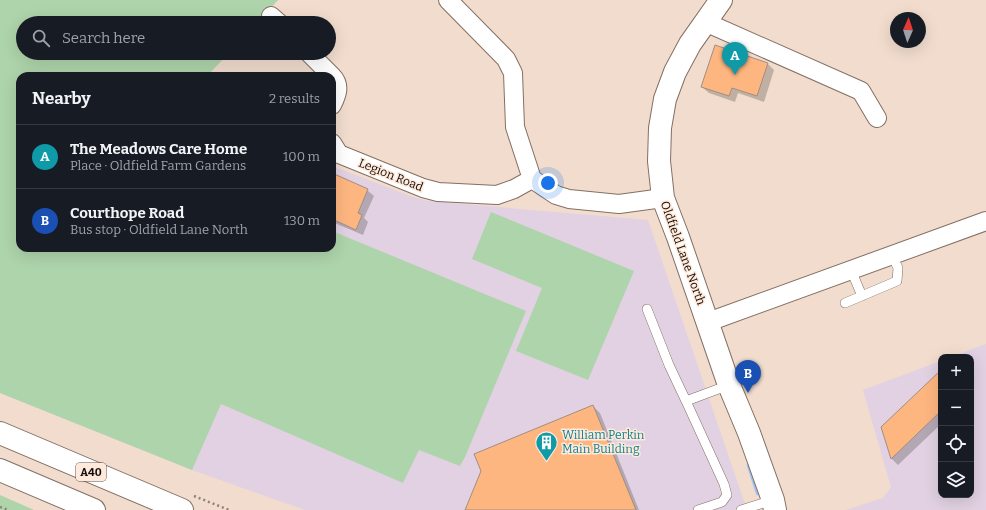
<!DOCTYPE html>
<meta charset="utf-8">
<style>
body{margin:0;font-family:Bitter,serif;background:#20242c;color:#f1f3f6}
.controls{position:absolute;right:12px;bottom:12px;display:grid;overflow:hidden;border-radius:8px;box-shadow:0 4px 16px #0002}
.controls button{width:36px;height:36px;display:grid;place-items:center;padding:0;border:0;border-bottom:1px solid #363941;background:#171b24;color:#f1f3f6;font:20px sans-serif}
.compass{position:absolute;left:890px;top:12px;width:36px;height:36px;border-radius:50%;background:#171b24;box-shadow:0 4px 16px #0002;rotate:3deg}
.you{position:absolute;left:548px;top:183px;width:14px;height:14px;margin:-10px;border:3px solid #fff;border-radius:50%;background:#1a73e8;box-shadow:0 0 0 6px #1a73e833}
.badge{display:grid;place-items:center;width:26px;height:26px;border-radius:50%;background:#91b4ba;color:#fff;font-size:13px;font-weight:700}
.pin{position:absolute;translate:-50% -33px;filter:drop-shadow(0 1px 2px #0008)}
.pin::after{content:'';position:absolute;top:21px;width:14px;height:12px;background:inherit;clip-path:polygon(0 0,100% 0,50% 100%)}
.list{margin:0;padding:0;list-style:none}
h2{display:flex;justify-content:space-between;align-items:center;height:52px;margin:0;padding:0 16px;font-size:17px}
h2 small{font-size:13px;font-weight:400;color:#9ea1a6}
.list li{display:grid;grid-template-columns:26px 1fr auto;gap:12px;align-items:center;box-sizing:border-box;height:64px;padding:0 16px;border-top:1px solid #363941}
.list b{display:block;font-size:15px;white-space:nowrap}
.list p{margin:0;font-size:13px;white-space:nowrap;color:#9ea1a6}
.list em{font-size:13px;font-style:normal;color:#9ea1a6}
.icon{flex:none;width:22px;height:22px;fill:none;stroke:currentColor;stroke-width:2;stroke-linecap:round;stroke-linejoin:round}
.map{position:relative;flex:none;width:986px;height:510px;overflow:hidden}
.search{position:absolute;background:#171b24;box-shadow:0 4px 16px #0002;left:16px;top:16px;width:320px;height:44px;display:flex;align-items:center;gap:10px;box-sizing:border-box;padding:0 14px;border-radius:22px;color:#9ea1a6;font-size:15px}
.panel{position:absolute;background:#171b24;box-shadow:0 4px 16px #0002;left:16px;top:72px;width:320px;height:180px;border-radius:12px}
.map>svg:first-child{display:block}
</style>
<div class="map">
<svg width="986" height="510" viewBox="0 0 986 510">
<rect width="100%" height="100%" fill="#f1dccd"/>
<path fill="#e1d1e2" d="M332 166 413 197 428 201 648 220 747 510H305L192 470 0 393V191L20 248H332Z
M986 344V510H846L883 498 891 487 863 390 941 361V495H971V357H951Z"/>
<path fill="#aed4ab" d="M0 0H278L257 23H23V53H229L207 76H20V248H332V231L526 311 465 457 460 466 419 450 403 483 221 404 192 470 0 393Z
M491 212 634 271 588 380 516 351 542 288 472 259Z
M0 495 34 510H0Z"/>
<path fill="#0003" d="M768 64 774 70 764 102 738 93 735 102 709 93 702 87Z
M332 174 367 190 374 196 364 218 368 222 363 235 332 222Z
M941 372V424L898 465 892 459 882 427Z
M593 406 600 413 639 510H466Z"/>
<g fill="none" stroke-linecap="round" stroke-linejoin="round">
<path stroke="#9bc1f6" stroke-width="4.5" d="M749 465 758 493"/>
</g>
<path fill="#feb680" stroke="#a18e80" d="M715 45 768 63 757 96 732 88 729 96 701 87Z
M332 173 368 189 358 213 362 215 356 230 332 219Z
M941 370V411L891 459 881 427Z
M593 405 636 510H465L481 471 474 454Z"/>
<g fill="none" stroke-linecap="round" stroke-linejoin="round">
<defs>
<path id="service" d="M851 270 862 296
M845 303 897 281 898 268 892 255
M647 309 669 365 686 401 729 385
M686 401 724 484 727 495 722 502 698 510
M741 510 773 500"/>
<path id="minor" d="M448 0 506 59 513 73 515 127 532 179
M271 16 279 23
M705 22 861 91 877 118
M309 53 332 76
M332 76C341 85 337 95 332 105
M332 143 339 154 423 188 438 192 497 195 514 189 532 179 556 195 569 199 619 204 663 198
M708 322 986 221"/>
<path id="tertiary" d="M721 0 690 44 675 72 665 99 660 128 659 161 663 198 678 237 729 385 749 433 773 500 775 510"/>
<path id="trunk" d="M0 433 182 510
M0 470 94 510"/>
</defs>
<use href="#service" stroke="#837063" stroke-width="10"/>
<use href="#minor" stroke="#837063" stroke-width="20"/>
<use href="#tertiary" stroke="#837063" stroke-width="24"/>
<use href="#trunk" stroke="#837063" stroke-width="24"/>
<path stroke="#908176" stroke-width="2.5" stroke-dasharray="2 3" stroke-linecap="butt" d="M194 496 229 510
M0 507 8 510"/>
<use href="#service" stroke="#fff" stroke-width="9"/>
<use href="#minor" stroke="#fff" stroke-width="18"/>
<use href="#tertiary" stroke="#fff" stroke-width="22"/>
<use href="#trunk" stroke="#fff" stroke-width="22"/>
</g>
<defs>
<symbol id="building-pin" viewBox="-11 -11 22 30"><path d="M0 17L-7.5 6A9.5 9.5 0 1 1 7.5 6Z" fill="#0f9aa8" stroke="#ffe9da"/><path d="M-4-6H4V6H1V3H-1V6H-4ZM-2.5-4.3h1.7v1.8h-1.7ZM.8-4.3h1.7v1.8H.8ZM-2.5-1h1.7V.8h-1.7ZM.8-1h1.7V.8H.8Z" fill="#fff"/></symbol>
</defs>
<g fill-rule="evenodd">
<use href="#building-pin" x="534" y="430" width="25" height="34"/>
</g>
<g text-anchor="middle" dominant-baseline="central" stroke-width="3" stroke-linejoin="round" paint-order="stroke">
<rect fill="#ffe9da" stroke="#594e46" stroke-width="1" x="76" y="463" width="30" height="18" rx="3"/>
<g font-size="11" font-weight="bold" fill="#120b07">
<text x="91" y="472">A40</text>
</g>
<g font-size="12" fill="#120b07" stroke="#ffe9da">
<text transform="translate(391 175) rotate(22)">Legion Road</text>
<text transform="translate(683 253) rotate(70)">Oldfield Lane North</text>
</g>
<g font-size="12" fill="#0d838f" stroke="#ffe9da" text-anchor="start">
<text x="562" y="435">William Perkin<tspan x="562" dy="14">Main Building</tspan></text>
</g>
</g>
</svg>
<div class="controls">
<button>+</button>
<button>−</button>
<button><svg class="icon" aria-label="locate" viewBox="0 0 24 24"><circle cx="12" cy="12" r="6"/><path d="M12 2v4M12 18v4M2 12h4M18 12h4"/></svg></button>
<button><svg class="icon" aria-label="layers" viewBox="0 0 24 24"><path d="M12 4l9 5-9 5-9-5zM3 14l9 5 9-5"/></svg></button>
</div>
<svg class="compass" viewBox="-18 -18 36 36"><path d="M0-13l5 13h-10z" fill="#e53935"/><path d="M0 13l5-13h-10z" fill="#9ea1a6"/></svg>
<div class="you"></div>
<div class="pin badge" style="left:735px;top:75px;background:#0f9aa8">A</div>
<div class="pin badge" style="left:748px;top:393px;background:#1a4fb4">B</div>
<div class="search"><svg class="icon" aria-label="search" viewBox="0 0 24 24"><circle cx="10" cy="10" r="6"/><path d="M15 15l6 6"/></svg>Search here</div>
<section class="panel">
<h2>Nearby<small>2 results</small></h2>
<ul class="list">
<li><span class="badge" style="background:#0f9aa8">A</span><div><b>The Meadows Care Home</b><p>Place · Oldfield Farm Gardens</p></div><em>100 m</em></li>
<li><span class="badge" style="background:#1a4fb4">B</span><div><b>Courthope Road</b><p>Bus stop · Oldfield Lane North</p></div><em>130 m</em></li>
</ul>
</section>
</div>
